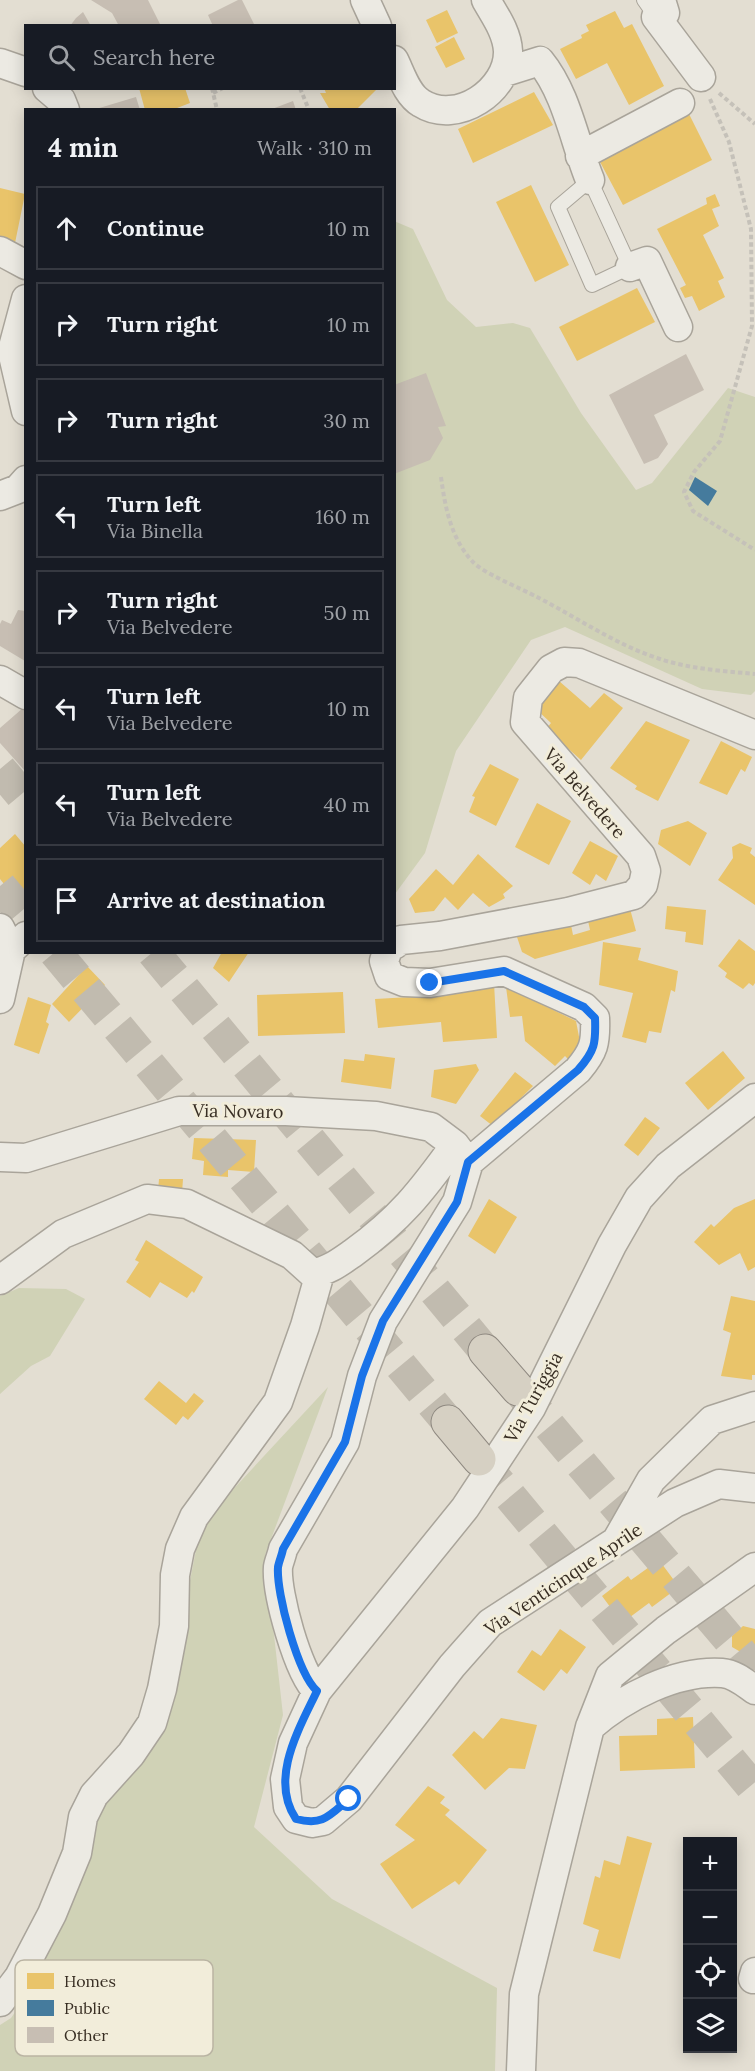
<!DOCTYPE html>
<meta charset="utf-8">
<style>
body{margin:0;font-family:Lora,serif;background:#242831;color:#f1f3f6}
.controls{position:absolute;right:18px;bottom:18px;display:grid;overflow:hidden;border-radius:0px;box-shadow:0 3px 15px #0003}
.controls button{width:54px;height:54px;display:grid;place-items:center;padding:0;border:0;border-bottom:2px solid #363941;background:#171b24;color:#f1f3f6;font:30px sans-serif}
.stop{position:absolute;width:18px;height:18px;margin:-14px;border:4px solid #1a73e8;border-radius:50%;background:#fff}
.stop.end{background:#1a73e8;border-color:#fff;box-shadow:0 2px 6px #0008}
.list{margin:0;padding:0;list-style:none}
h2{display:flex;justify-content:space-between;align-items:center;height:78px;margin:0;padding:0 24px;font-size:26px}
h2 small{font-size:20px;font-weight:400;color:#9ea1a6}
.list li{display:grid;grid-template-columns:39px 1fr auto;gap:18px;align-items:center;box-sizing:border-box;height:84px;margin:0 12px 12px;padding:0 12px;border:2px solid #363941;border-radius:0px}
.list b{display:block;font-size:22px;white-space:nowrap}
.list p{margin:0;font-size:20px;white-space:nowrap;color:#9ea1a6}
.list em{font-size:20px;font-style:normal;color:#9ea1a6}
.icon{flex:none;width:33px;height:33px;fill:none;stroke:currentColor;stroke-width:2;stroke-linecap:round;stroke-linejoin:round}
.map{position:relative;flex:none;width:755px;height:2071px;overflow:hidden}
.search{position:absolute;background:#171b24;box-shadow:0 3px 15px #0003;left:24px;top:24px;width:372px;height:66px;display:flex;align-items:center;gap:15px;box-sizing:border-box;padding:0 21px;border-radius:0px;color:#9ea1a6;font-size:22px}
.panel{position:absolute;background:#171b24;box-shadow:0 3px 15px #0003;left:24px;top:108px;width:372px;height:846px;border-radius:0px}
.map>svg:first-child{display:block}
</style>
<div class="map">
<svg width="755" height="2071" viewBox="0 0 755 2071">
<rect width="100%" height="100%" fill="#e3ded2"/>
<path fill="#d0d2b6" d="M394 221 413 229 447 300 476 327 513 323 530 328 581 413 636 490 652 483 728 388 755 397V691L751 695 702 689 565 627 531 640 456 751 425 853 395 894Z
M19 1288 66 1289 85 1299 50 1356 31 1366 0 1394V1296Z
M328 1387 265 1555 283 1715 254 1827 332 1899 497 1988 495 2071H0V2025L11 2018 20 2005 100 1809 164 1715 201 1524Z"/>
<path fill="#e9c46a" d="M447 10 458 33 437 43 426 20Z
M615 11 624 28 632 24 664 86 629 105 607 63 576 79 560 49 582 38 581 35 589 31 586 25Z
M454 37 465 59 446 68 435 47Z
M139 88H185L190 103 172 110H145Z
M324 88H375L376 90 356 110H330L320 93H326Z
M534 92 553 125 473 163 458 129Z
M689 114 712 160 623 205 599 160Z
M531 185 569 265 535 282 496 202Z
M0 188 25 194 15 243 0 238Z
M715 194 720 206 712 209 719 226 703 235 724 278 718 281 725 297 699 311 692 296 685 298 680 288 686 285 657 229 707 204 706 198Z
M637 288 655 322 577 361 559 327Z
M559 681 590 708 604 693 623 708 581 760 546 729 551 723 537 710Z
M646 721 690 740 658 801 635 789 637 786 610 768Z
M721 741 752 757 745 772 741 769 727 795 699 783Z
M490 764 519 779 496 826 469 812 475 797 472 796Z
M537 803 571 821 549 865 515 847Z
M688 821 707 833 690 866 658 844 661 830Z
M15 834 26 847V906L23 908 0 879V848Z
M590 841 618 856 606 881 596 874 590 885 572 873Z
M740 843 752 848 750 853 755 857V905L718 880 733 858 732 847Z
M478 854 513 886 503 894 505 898 489 907 473 893 458 910 445 897 434 911 415 913 409 899 436 869 453 885Z
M629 905 636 931 535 959 522 952 516 934 570 920 573 935 590 930 587 916Z
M667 906 706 910 703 945 685 942 686 932 665 929Z
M739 939 755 951V983L753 986 749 983 743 989 725 977 727 973 718 966Z
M603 942 641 948 638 960 678 971 675 992 671 990 661 1033 649 1031 646 1043 622 1037 633 993 599 985Z
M222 952H249L229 982 213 968Z
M87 966 105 985 69 1022 52 1004Z
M494 983 497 1038 443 1042 441 1022 378 1028 375 999 428 996Z
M506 987 576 1021 580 1042 568 1059 565 1056 555 1066 525 1041 522 1016 510 1017Z
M343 992 345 1033 258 1036 257 995Z
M28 997 51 1005 46 1022 49 1024 39 1054 14 1045Z
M723 1051 745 1078 708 1110 685 1083Z
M365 1054 395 1058 391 1089 341 1082 344 1059 364 1061Z
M476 1064 479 1070 456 1104 431 1097 434 1070Z
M515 1072 533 1086 493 1126 480 1116Z
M645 1117 660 1128 638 1156 624 1145Z
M194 1138 256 1140 254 1172 228 1170V1177L203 1175 204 1161 192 1159Z
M159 1179H183L182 1193 158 1191Z
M489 1199 517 1217 495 1254 468 1236Z
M755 1199V1267L748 1271 740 1253 719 1265 694 1242 711 1224 714 1227 734 1208Z
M146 1240 203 1277 194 1293 192 1291 187 1298 160 1282 150 1298 126 1282 139 1262 135 1260Z
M731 1296 755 1301V1375H752V1380L721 1376 731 1333 723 1330Z
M159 1381 186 1403 194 1393 204 1401 188 1420 183 1416 176 1425 144 1399Z
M659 1560 679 1587 652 1607 649 1603 622 1623 602 1596 628 1576 631 1580Z
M743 1626 755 1629V1653L751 1658 732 1647V1636Z
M560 1629 586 1647 567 1674 561 1669 544 1691 517 1672 532 1650 541 1656Z
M693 1717 695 1768 620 1771 619 1736 657 1735V1719Z
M501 1718 537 1725 525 1769 509 1768 485 1790 452 1755 474 1731 483 1739Z
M428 1786 445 1797 440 1803 450 1810 445 1815 487 1850 459 1885 455 1881 412 1909 380 1864 415 1840 395 1825Z
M627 1836 652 1843 620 1959 593 1951 599 1930 583 1924 595 1876 600 1878 604 1860 620 1865Z"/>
<path fill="#457b9d" d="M695 477 717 491 708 506 689 490Z"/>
<path fill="#c7beb3" d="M91 0H148L161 26H119L112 13Z
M238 0H242L255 26H213L208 15Z
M83 12 91 26H70L76 18Z
M136 97 140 110H96V109Z
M293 101 296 110H272V109Z
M686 354 704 390 654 415 668 444 658 458 644 464 609 395Z
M426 373 446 426 438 427 443 438 430 460 394 474V385Z
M18 610 26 611 25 661 0 646V624L2 620 11 624Z
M23 708 26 710V772L0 743V728Z"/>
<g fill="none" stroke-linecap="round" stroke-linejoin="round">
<path stroke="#c1bbaf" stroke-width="33" stroke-dasharray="33 16" stroke-linecap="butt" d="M0 769 26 800
M0 886 26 917
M55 952 448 1422
M153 952 485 1351
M518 1389 755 1670
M479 1459 755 1790"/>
<defs>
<path id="service" d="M644 0 656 17
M590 180 630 267 592 285 558 207Z"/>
<path id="minor" d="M365 0 377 26
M661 0 665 13 656 17 701 77
M394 60C401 74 407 95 421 103 457 126 509 90 508 51 507 32 495 16 486 0
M0 63 26 72
M505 72 540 61C567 94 574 141 590 180
M47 88 61 100 65 110
M580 156 680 103
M0 251 26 265
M630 267 647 261 678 327
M26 299 12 351 26 411
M0 496 18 489 26 480
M0 680 26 695
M0 928 11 950
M394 945 401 940 440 936 568 912 634 895 643 885 646 871 641 856 525 722 528 698 551 669 564 662 579 663 755 735
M0 999 11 950 26 936
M755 1098 668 1166 639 1198 612 1245 531 1408 465 1508 317 1691 293 1743 285 1779 288 1807 296 1819 312 1823 323 1821 349 1799 452 1666 490 1623 675 1503 719 1484 755 1488
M0 1157 26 1158 179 1111H286L376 1116 431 1127 455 1145 467 1161
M0 1280 63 1234 147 1199 187 1204 292 1255 312 1273C327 1272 340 1262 353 1253 400 1219 421 1192 455 1145
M618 1538 651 1480 712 1420 755 1406
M317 1691C298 1673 276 1593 278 1567 279 1561 282 1555 283 1549L345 1442 362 1376 383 1321 457 1202 469 1162 578 1070C594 1051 596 1043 595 1018L584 1007 504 971 430 983 404 982 389 976 384 961 387 952
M590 1727C624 1697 676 1670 722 1673 735 1674 745 1683 755 1690
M753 1979 755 1972
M0 2002 19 1977 52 1914 77 1853 83 1817 94 1795 131 1754 152 1723 162 1689 174 1626 175 1575 180 1549 194 1517 278 1402 305 1326 320 1273
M521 2071 524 1994 590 1727 610 1676 666 1630 755 1567"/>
<path id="motorway" d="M485 1351 518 1389
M448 1422 479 1459"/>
</defs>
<use href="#service" stroke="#a9a49a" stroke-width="16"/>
<use href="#minor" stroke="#a9a49a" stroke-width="31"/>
<use href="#motorway" stroke="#8f8981" stroke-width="35"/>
<path stroke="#c5c1b9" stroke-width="4" stroke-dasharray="4.5 3" stroke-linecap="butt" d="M212 88 217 110
M300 88 309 110
M213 93 223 88
M719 93 755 124
M710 99 729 142 751 229 752 326 720 441 694 472 684 492 693 511 755 550
M441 477C445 507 451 539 473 562 483 573 522 589 537 597 578 618 616 645 660 659 690 669 724 671 755 674"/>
<use href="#service" stroke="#eceae3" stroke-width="14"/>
<use href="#minor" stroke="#eceae3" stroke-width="28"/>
<use href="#motorway" stroke="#d6d0c3" stroke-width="33"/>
</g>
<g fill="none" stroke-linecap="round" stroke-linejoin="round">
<path stroke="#1a73e8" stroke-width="8" d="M349 1799C329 1816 323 1826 296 1819 269 1779 299 1729 317 1691 298 1674 276 1593 278 1567 279 1561 282 1555 283 1549L345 1442 362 1376 383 1321 457 1202 468 1162 578 1070C595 1051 596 1043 595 1018L584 1007 504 971 430 983"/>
</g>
<g text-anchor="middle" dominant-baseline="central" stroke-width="6" stroke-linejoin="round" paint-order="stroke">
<g font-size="18" fill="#382e23" stroke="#f2edda">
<text transform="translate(585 793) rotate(49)">Via Belvedere</text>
<text transform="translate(238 1111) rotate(1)">Via Novaro</text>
<text transform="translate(533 1397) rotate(-61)">Via Turiggia</text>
<text transform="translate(563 1579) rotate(-34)">Via Venticinque Aprile</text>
</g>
</g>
<rect x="15" y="1960" width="198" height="96" rx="9" fill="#f2edda" stroke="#bab4a3" stroke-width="1.5"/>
<rect x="27" y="1973" width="27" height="16" fill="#e9c46a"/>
<rect x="27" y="2000" width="27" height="16" fill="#457b9d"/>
<rect x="27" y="2027" width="27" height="16" fill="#c7beb3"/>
<g font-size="16" fill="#382e23">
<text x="64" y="1987">Homes</text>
<text x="64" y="2014">Public</text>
<text x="64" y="2041">Other</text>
</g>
</svg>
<div class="controls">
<button>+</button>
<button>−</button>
<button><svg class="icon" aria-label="locate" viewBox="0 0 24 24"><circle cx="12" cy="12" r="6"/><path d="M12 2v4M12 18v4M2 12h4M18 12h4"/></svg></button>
<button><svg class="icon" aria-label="layers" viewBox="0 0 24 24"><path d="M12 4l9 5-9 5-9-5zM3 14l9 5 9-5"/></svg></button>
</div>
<div class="stop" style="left:349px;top:1799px"></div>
<div class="stop end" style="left:430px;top:983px"></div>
<div class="search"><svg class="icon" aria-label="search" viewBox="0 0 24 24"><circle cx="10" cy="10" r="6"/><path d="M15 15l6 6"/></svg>Search here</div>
<section class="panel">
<h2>4 min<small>Walk · 310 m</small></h2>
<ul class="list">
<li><svg class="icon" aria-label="ahead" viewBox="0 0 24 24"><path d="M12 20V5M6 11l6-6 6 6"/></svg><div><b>Continue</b></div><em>10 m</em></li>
<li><svg class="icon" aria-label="right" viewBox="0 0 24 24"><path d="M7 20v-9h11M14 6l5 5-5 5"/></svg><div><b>Turn right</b></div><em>10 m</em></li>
<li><svg class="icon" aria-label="right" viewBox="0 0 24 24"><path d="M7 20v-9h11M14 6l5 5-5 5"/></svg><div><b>Turn right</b></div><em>30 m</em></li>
<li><svg class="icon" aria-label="left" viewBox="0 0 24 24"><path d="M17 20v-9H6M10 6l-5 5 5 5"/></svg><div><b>Turn left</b><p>Via Binella</p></div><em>160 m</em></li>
<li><svg class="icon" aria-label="right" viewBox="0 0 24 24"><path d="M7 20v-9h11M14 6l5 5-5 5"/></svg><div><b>Turn right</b><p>Via Belvedere</p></div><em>50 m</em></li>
<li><svg class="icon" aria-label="left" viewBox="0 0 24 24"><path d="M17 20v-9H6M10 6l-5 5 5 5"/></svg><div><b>Turn left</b><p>Via Belvedere</p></div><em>10 m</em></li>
<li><svg class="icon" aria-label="left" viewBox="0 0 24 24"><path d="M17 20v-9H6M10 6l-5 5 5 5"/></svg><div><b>Turn left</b><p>Via Belvedere</p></div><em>40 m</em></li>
<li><svg class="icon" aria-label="arrive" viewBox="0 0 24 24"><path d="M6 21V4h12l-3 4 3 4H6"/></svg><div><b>Arrive at destination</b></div></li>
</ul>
</section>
</div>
